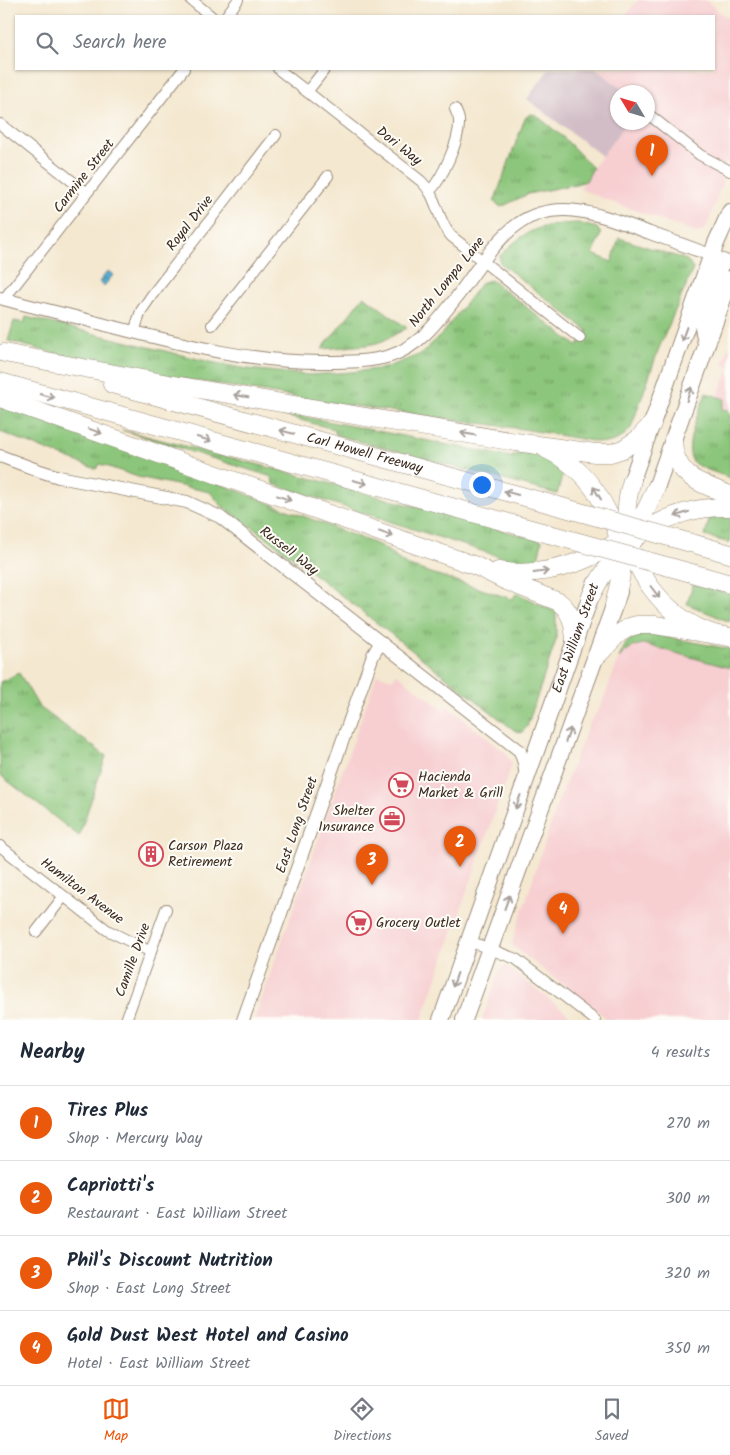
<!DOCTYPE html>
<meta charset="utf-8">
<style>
body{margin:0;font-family:Kalam,sans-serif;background:#f2f2f3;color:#1f2937}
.compass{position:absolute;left:610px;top:85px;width:45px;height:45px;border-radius:50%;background:#fff;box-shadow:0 1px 4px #0004;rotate:308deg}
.you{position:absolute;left:481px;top:484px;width:18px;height:18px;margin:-12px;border:4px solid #fff;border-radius:50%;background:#1a73e8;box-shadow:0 0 0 8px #1a73e833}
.badge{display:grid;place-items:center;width:32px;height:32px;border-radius:50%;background:#ea580c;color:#fff;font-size:16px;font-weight:700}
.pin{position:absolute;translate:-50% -41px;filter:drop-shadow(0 1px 2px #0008)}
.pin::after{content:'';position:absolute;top:26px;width:18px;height:15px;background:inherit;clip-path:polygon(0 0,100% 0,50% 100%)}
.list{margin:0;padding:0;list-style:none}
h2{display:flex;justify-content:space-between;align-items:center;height:65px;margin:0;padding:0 20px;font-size:21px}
h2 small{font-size:16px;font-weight:400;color:#747a83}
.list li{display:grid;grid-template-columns:32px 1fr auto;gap:15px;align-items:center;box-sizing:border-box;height:75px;padding:0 20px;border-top:1px solid #e0e1e3}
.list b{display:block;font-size:19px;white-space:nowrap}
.list p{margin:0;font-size:16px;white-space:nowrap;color:#747a83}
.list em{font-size:16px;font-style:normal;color:#747a83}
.icon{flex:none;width:28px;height:28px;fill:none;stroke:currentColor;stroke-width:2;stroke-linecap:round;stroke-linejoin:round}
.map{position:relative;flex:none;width:730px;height:1020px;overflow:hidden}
.search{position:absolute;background:#fff;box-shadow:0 1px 4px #0004;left:15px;right:15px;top:15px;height:55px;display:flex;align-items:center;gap:12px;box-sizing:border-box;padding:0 18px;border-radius:0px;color:#747a83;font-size:19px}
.sheet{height:365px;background:#fff}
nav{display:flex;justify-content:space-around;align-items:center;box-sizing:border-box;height:70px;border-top:1px solid #e0e1e3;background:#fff;font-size:14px;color:#747a83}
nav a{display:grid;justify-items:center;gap:2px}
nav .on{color:#ea580c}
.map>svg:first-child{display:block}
</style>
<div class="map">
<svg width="730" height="1020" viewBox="0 0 730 1020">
<defs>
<pattern id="grass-tufts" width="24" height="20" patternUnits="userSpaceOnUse" patternTransform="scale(1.25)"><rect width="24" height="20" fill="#8cc67b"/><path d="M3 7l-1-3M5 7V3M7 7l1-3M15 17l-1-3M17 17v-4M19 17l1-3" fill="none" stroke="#74a164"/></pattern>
<pattern id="water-waves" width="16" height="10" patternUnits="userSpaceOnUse" patternTransform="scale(1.25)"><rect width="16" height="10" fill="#54afd2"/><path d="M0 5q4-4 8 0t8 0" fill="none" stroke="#478faa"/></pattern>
</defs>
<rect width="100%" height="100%" fill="#fdfcf7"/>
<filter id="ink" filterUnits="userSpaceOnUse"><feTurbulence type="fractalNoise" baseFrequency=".02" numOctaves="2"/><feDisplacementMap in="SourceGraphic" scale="10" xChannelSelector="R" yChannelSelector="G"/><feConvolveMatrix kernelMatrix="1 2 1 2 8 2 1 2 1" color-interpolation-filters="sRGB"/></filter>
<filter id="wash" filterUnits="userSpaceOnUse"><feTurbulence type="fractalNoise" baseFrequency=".0096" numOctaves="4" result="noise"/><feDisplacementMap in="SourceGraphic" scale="20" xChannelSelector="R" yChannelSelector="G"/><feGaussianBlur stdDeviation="1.12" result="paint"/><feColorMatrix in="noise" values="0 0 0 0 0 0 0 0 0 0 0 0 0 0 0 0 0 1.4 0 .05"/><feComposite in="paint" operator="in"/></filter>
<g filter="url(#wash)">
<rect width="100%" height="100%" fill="#f4e8d0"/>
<path fill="#f7cfd1" d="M638 0H705L730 20V164L726 163 720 178 723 181 707 227 702 232 697 233 612 202 580 189 593 168 626 123 648 122V92H625L597 69H714V16H625Z
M730 344V412L722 409 718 396 729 367 723 364Z
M643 644 730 668V1020H609L514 947 512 943 557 805 589 724 601 706 619 658 624 651 633 645Z
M377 674 392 679 397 674 444 710 447 706 506 753 512 764 422 1020H254Z
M504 966H506L576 1020H482L499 971Z"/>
<path fill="#d2bdc6" d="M549 69H597L625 92H618V122L626 123 602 156 527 99Z"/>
<path fill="url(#grass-tufts)" stroke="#64784c" d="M531 114 536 115 564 138 593 168 586 181 576 184 528 194 501 207 494 202 524 121 526 117Z
M578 223 597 228 601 234 593 254 612 262 619 238 687 260 693 269 659 348 631 428C624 437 616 442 604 443L523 429 325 402 178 378 69 357 8 341 14 321 24 323 26 317 210 362 248 369 309 375 352 372 385 368 421 354 442 334 482 282 491 280 577 346 588 331 500 263V256C526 229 541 224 578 223Z
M364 296 407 328 381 342 367 345 322 349Z
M706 393 725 399 722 409 730 412V478C720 474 706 470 697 465 678 455 701 408 706 393Z
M0 405 197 475 381 546 406 565 512 599 517 593 556 612V640L527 727 521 733 514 730 269 539 223 507 210 492 138 477 100 464 96 469 0 432Z
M244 405 511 457 521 451 543 457 564 470 557 494 336 435 334 429Z
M122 430 299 475 542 541 537 564 513 561 273 484 272 477Z
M710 516H730V543L705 536Z
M693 584 730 594V622L687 604Z
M645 633 730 649V668L643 644C632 646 626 650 619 658 626 643 627 638 645 633Z
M19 673 39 707 106 756 79 836 0 775V682Z"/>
<path fill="url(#water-waves)" stroke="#486c78" d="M108 271 113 275 104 286 99 282Z"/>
</g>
<g filter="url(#ink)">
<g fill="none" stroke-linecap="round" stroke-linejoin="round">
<defs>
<path id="minor" d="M191 0 211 16
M226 16 238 0
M278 69 421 181C438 197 436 218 451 236L580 338
M307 92 325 69
M648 114 700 155 730 171
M0 124 87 193
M430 191C442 179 459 141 459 124 460 118 457 114 455 109
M4 299 184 69
M212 325 328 176
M134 332 141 311 152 295 276 135
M0 846 107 930 151 952
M36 932 64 896
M469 941 516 959 595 1020
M126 1020 166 909"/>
<path id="tertiary" d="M0 298C32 307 66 314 98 323 173 342 248 363 326 362 347 362 369 362 390 356 420 346 437 322 456 298 474 274 494 241 518 224 560 195 608 218 650 233 677 243 704 252 730 263
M0 456 40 471 59 477 187 502 220 517 520 751 524 763 526 778
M243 1020 373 655 381 642"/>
<g id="primary">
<path id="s1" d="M441 1020 595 584"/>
<path d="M464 1020 619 592"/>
</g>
<path id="trunk" d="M706 344 702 321 703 315 720 266 718 261 712 255
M632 480 716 243 730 212
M656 488 730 279"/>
<g id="motorway">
<path d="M4 353 174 385 516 442 595 453H611L623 449 638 439 652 424"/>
<path d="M0 382 549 534"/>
<path id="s2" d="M112 384 558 506"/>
<path d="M0 398 476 566 504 580 559 602C572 612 574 626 575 641"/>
<path d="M673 440C674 477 700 483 730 495"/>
<path d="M546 449C576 463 595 485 609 515 616 528 621 541 622 555 623 572 618 589 614 605"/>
<path d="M632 480C627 497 625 516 628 534 636 579 670 620 714 634"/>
<path d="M702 546 730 554"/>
<path d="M498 571C549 579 616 557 644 513 649 505 652 496 656 488"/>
<path d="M695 574 730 584"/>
<path d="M591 596C618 539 667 506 730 507"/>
<path d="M596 657 618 634 630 627 637 625H655L730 637"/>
</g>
</defs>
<use href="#minor" stroke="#988977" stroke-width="12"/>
<use href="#tertiary" stroke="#988977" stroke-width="14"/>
<use href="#primary" stroke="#988977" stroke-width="18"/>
<use href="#trunk" stroke="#988977" stroke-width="18"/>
<use href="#motorway" stroke="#988977" stroke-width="19"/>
<use href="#minor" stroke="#fff" stroke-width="10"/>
<use href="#tertiary" stroke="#fff" stroke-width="12"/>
<use href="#primary" stroke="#fff" stroke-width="16"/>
<use href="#trunk" stroke="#fff" stroke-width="16"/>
<use href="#motorway" stroke="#fff" stroke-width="18"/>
<defs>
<path id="motorway-bridge" d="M558 506 702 546
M549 534 695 574"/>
</defs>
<use href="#motorway-bridge" stroke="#988977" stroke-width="19" stroke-linecap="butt"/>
<use href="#motorway-bridge" stroke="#fff" stroke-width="18"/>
</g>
<defs><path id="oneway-shaft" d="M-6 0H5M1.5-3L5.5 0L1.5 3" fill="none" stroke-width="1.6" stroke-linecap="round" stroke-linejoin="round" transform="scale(1.25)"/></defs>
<g stroke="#a79f9a">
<use href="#oneway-shaft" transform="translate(684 334) rotate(110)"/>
<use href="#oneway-shaft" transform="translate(689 394) rotate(-71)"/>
<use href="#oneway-shaft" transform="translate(47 396) rotate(16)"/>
<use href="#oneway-shaft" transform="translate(241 396) rotate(-171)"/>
<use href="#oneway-shaft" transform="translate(95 431) rotate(20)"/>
<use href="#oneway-shaft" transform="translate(287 432) rotate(-165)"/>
<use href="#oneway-shaft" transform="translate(468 434) rotate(-171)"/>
<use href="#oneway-shaft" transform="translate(204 439) rotate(15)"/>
<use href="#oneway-shaft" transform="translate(360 482) rotate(15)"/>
<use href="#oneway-shaft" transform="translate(511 493) rotate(-165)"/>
<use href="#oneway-shaft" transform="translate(597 493) rotate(-122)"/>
<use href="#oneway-shaft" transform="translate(284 498) rotate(20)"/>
<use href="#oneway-shaft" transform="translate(682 514) rotate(162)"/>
<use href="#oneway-shaft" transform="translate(386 534) rotate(20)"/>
<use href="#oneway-shaft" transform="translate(541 572) rotate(-8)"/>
<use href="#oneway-shaft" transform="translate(655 592) rotate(53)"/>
<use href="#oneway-shaft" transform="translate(568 735) rotate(-70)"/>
<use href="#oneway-shaft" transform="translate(518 802) rotate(110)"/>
<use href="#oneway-shaft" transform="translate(507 902) rotate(-70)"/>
<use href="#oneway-shaft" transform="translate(455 980) rotate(109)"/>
</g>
</g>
<defs>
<symbol id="supermarket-ring" viewBox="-11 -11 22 22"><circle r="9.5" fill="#fdfcf7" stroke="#d1495b" stroke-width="1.5"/><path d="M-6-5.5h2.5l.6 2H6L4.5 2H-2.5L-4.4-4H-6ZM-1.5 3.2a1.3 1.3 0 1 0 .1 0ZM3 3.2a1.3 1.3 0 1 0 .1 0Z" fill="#d1495b"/></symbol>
<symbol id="office-ring" viewBox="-11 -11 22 22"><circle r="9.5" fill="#fdfcf7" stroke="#d1495b" stroke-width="1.5"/><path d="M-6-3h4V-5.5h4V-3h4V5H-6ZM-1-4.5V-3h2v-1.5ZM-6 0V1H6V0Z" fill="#d1495b"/></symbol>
<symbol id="building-ring" viewBox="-11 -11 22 22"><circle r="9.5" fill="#fdfcf7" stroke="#d1495b" stroke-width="1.5"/><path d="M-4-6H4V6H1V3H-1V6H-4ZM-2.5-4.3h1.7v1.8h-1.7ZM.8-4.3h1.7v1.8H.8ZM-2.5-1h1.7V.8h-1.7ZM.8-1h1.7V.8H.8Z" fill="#d1495b"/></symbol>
</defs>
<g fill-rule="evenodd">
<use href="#supermarket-ring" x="387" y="771" width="28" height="28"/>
<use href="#office-ring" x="378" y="805" width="28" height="28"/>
<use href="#building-ring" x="137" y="840" width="28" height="28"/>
<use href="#supermarket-ring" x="345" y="909" width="28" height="28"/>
</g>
<g text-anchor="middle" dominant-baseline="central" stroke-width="4" stroke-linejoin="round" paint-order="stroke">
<g font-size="14" fill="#3b2a1e" stroke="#fdfcf7">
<text transform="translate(399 146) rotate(38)">Dori Way</text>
<text transform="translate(84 176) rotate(-52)">Carmine Street</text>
<text transform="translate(190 223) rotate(-52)">Royal Drive</text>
<text transform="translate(447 282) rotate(-51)">North Lompa Lane</text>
<text stroke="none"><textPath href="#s2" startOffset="262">Carl Howell Freeway</textPath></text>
<text transform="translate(289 551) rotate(38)">Russell Way</text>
<text stroke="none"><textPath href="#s1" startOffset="405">East William Street</textPath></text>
<text transform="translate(297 825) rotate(-71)">East Long Street</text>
<text transform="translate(82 891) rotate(37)">Hamilton Avenue</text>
<text transform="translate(133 960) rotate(-70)">Camille Drive</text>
</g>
<g font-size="14" fill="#3b2a1e" stroke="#fdfcf7" text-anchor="start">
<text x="418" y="777">Hacienda<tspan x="418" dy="16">Market &amp; Grill</tspan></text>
<text x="374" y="811" text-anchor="end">Shelter<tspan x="374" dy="16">Insurance</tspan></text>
<text x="168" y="846">Carson Plaza<tspan x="168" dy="16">Retirement</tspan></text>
<text x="376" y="923">Grocery Outlet</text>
</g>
</g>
</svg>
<svg class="compass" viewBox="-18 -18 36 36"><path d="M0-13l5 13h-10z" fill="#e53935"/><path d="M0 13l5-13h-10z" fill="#747a83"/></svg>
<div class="you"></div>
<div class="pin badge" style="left:652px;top:176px">1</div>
<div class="pin badge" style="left:460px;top:867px">2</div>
<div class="pin badge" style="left:372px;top:885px">3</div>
<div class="pin badge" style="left:563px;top:934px">4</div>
<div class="search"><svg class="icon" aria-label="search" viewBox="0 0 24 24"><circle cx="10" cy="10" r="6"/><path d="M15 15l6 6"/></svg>Search here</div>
</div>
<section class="sheet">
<h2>Nearby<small>4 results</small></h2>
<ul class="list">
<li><span class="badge">1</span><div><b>Tires Plus</b><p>Shop · Mercury Way</p></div><em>270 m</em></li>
<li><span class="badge">2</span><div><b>Capriotti's</b><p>Restaurant · East William Street</p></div><em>300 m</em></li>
<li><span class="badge">3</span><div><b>Phil's Discount Nutrition</b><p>Shop · East Long Street</p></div><em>320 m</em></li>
<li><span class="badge">4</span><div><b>Gold Dust West Hotel and Casino</b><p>Hotel · East William Street</p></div><em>350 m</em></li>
</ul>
</section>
<nav>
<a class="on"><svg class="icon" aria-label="map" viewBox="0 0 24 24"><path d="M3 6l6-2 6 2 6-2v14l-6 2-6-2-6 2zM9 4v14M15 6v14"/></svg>Map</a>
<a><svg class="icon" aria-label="directions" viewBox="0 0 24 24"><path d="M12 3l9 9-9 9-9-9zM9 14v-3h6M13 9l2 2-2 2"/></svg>Directions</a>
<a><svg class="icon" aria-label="saved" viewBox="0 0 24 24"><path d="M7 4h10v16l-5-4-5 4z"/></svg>Saved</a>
</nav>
